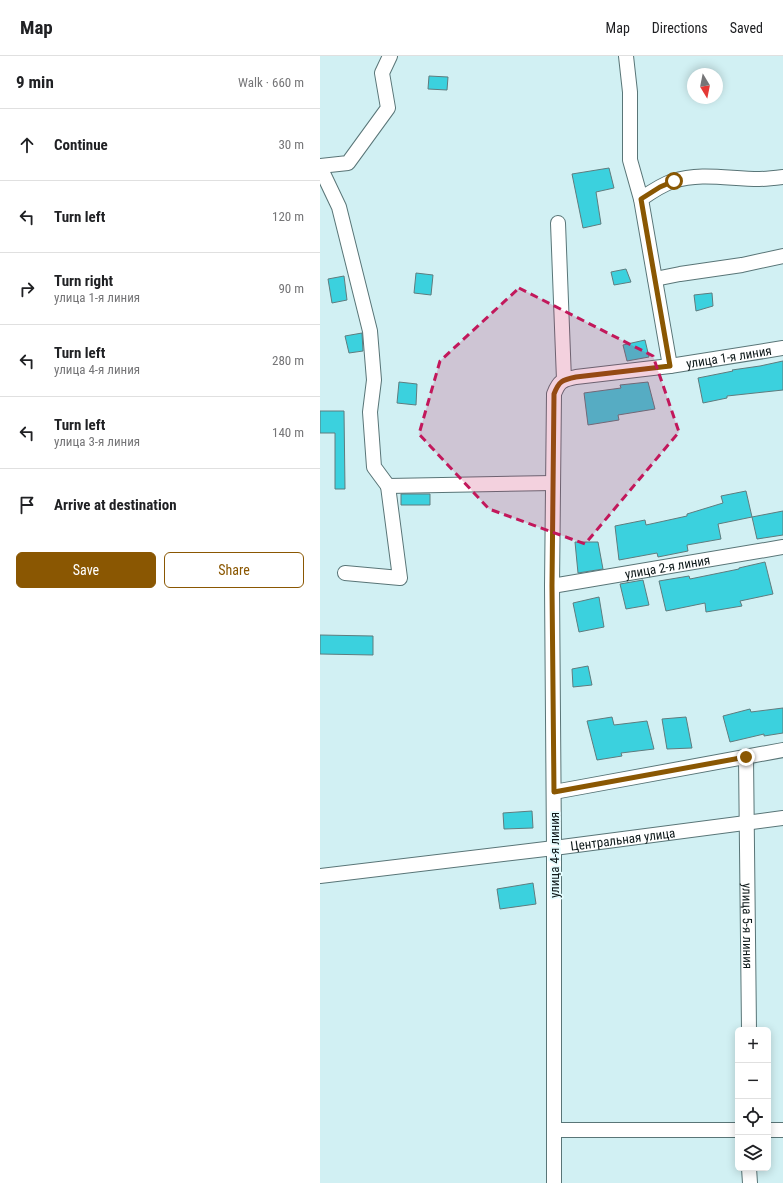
<!DOCTYPE html>
<meta charset="utf-8">
<style>
body{margin:0;font-family:"Roboto Condensed",sans-serif;background:#f6f6f6;color:#202124}
.controls{position:absolute;right:12px;bottom:12px;display:grid;overflow:hidden;border-radius:6px;box-shadow:0 2px 10px #0003}
.controls button{width:36px;height:36px;display:grid;place-items:center;padding:0;border:0;border-bottom:1px solid #e0e0e0;background:#fff;color:#202124;font:20px sans-serif}
.compass{position:absolute;left:367px;top:12px;width:36px;height:36px;border-radius:50%;background:#fff;box-shadow:0 2px 10px #0003;rotate:170deg}
.stop{position:absolute;width:12px;height:12px;margin:-9px;border:3px solid #8a5702;border-radius:50%;background:#fff}
.stop.end{background:#8a5702;border-color:#fff;box-shadow:0 1px 4px #0008}
.list{margin:0;padding:0;list-style:none}
h2{display:flex;justify-content:space-between;align-items:center;height:52px;margin:0;padding:0 16px;font-size:17px}
h2 small{font-size:13px;font-weight:400;color:#757577}
.list li{display:grid;grid-template-columns:26px 1fr auto;gap:12px;align-items:center;box-sizing:border-box;height:72px;padding:0 16px;border-top:1px solid #e0e0e0}
.list b{display:block;font-size:15px;white-space:nowrap}
.list p{margin:0;font-size:13px;white-space:nowrap;color:#757577}
.list em{font-size:13px;font-style:normal;color:#757577}
.actions{display:flex;gap:8px;padding:12px 16px}
.actions a{flex:1;padding:9px 0;border:1px solid #8a5702;border-radius:6px;text-align:center;font-size:14px;color:#8a5702}
.actions .main{background:#8a5702;color:#fff}
.icon{flex:none;width:22px;height:22px;fill:none;stroke:currentColor;stroke-width:2;stroke-linecap:round;stroke-linejoin:round}
.map{position:relative;flex:none;width:463px;height:1127px;overflow:hidden}
header{display:flex;align-items:center;gap:24px;box-sizing:border-box;height:56px;padding:0 20px;background:#fff;border-bottom:1px solid #e0e0e0}
header strong{font-size:19px}
nav{display:flex;gap:22px;margin-inline-start:auto;font-size:14px}
main{display:flex}
aside{flex:1;background:#fff}
.map>svg:first-child{display:block}
</style>
<header>
<strong>Map</strong>
<nav><a>Map</a><a>Directions</a><a>Saved</a></nav>
</header>
<main>
<aside>
<h2>9 min<small>Walk · 660 m</small></h2>
<ul class="list">
<li><svg class="icon" aria-label="ahead" viewBox="0 0 24 24"><path d="M12 20V5M6 11l6-6 6 6"/></svg><div><b>Continue</b></div><em>30 m</em></li>
<li><svg class="icon" aria-label="left" viewBox="0 0 24 24"><path d="M17 20v-9H6M10 6l-5 5 5 5"/></svg><div><b>Turn left</b></div><em>120 m</em></li>
<li><svg class="icon" aria-label="right" viewBox="0 0 24 24"><path d="M7 20v-9h11M14 6l5 5-5 5"/></svg><div><b>Turn right</b><p>улица 1-я линия</p></div><em>90 m</em></li>
<li><svg class="icon" aria-label="left" viewBox="0 0 24 24"><path d="M17 20v-9H6M10 6l-5 5 5 5"/></svg><div><b>Turn left</b><p>улица 4-я линия</p></div><em>280 m</em></li>
<li><svg class="icon" aria-label="left" viewBox="0 0 24 24"><path d="M17 20v-9H6M10 6l-5 5 5 5"/></svg><div><b>Turn left</b><p>улица 3-я линия</p></div><em>140 m</em></li>
<li><svg class="icon" aria-label="arrive" viewBox="0 0 24 24"><path d="M6 21V4h12l-3 4 3 4H6"/></svg><div><b>Arrive at destination</b></div></li>
</ul>
<div class="actions"><a class="main">Save</a><a>Share</a></div>
</aside>
<div class="map">
<svg width="463" height="1127" viewBox="0 0 463 1127">
<rect width="100%" height="100%" fill="#d1f0f3"/>
<path fill="#3bd1de" stroke="#5f7c7e" d="M109 20 128 21 127 34 108 33Z
M289 112 294 132 276 136 281 168 263 172 252 118Z
M306 213 311 226 294 229 291 216Z
M96 217 113 219 111 239 94 237Z
M24 220 27 244 12 247 8 223Z
M392 237 393 250 376 255 374 239Z
M42 277 43 295 29 297 25 280Z
M325 284 329 301 307 305 303 289Z
M463 305V334L407 340V342L383 347 378 322 413 315 412 314 440 310Z
M79 326 97 328 96 349 77 347Z
M328 326 335 353 298 359 299 364 268 369 264 337 301 332 300 329Z
M0 355H24L25 433H15V377H0Z
M426 435 432 461 398 468 401 483 367 489 368 495 338 501 337 497 299 504 295 470 325 464 326 469 367 460V458L403 447 401 440Z
M81 438H110V449H81Z
M463 455V479L437 483 432 461Z
M255 486H278L283 513 258 517Z
M445 506 453 538 420 545 422 550 386 556 385 547 346 555 339 525 369 520 370 523 419 513V512Z
M323 524 329 549 306 553 300 528Z
M279 541 284 571 259 576 253 547Z
M0 579 53 580V599L0 598Z
M268 610 272 629 253 631 252 613Z
M463 652V677L444 680V678L410 686 403 660 430 653 431 656Z
M292 661 294 669 327 665 334 693 301 697 302 700 277 704 267 665Z
M366 661 372 692 347 693 342 663Z
M212 755 213 772 184 773 183 757Z
M213 827 216 848 180 853 177 833Z"/>
<g fill="none" stroke-linecap="round" stroke-linejoin="round">
<defs>
<g id="minor">
<path d="M306 0 310 36V104L321 143 350 310"/>
<path d="M0 110 28 107 68 52 62 17 70 0"/>
<path d="M0 111 19 151 50 275 54 324 50 356 54 411 68 430 233 427"/>
<path d="M321 143C331 136 341 129 353 125 381 116 410 123 439 123 447 123 455 122 463 121"/>
<path d="M238 167 244 324"/>
<path d="M335 223 360 218 422 209 463 200"/>
<path d="M25 517 80 522 68 430"/>
<path id="s1" d="M232 530 463 491"/>
<path id="s2" d="M426 701 429 974"/>
<path d="M234 736 463 694"/>
<path id="s3" d="M0 820 234 792 463 762"/>
<path d="M234 1074H418"/>
<path d="M448 1074H463"/>
<path d="M429 1112 430 1127"/>
<path id="s4" d="M234 1127V792L232 530 234 338C239 325 242 324 256 321L350 310 463 292"/>
</g>
</defs>
<use href="#minor" stroke="#597577" stroke-width="16"/>
<use href="#minor" stroke="#fff" stroke-width="14"/>
</g>
<g fill="none" stroke-linecap="round" stroke-linejoin="round">
<path stroke="#8a5702" stroke-width="5" d="M354 125 340 131 321 143 350 310 256 321C242 324 239 325 234 338L232 530 234 736 426 701"/>
</g>
<path fill="#c2185b" fill-opacity="0.2" stroke="#c2185b" stroke-width="3" stroke-dasharray="8 5" stroke-linejoin="round" d="M199 232 333 300 359 376 265 488 169 453 99 378 120 305Z"/>
<g text-anchor="middle" dominant-baseline="central" stroke-width="3.5" stroke-linejoin="round" paint-order="stroke">
<g font-size="13" fill="#0c1718" stroke="#e3fcfe">
<text stroke="none"><textPath href="#s4" startOffset="973">улица 1-я линия</textPath></text>
<text stroke="none"><textPath href="#s1" startOffset="117">улица 2-я линия</textPath></text>
<text stroke="none"><textPath href="#s3" startOffset="305">Центральная улица</textPath></text>
<text transform="translate(234 799) rotate(-90)">улица 4-я линия</text>
<text stroke="none"><textPath href="#s2" startOffset="169">улица 5-я линия</textPath></text>
</g>
</g>
</svg>
<div class="controls">
<button>+</button>
<button>−</button>
<button><svg class="icon" aria-label="locate" viewBox="0 0 24 24"><circle cx="12" cy="12" r="6"/><path d="M12 2v4M12 18v4M2 12h4M18 12h4"/></svg></button>
<button><svg class="icon" aria-label="layers" viewBox="0 0 24 24"><path d="M12 4l9 5-9 5-9-5zM3 14l9 5 9-5"/></svg></button>
</div>
<svg class="compass" viewBox="-18 -18 36 36"><path d="M0-13l5 13h-10z" fill="#e53935"/><path d="M0 13l5-13h-10z" fill="#757577"/></svg>
<div class="stop" style="left:354px;top:125px"></div>
<div class="stop end" style="left:426px;top:701px"></div>
</div>
</main>
